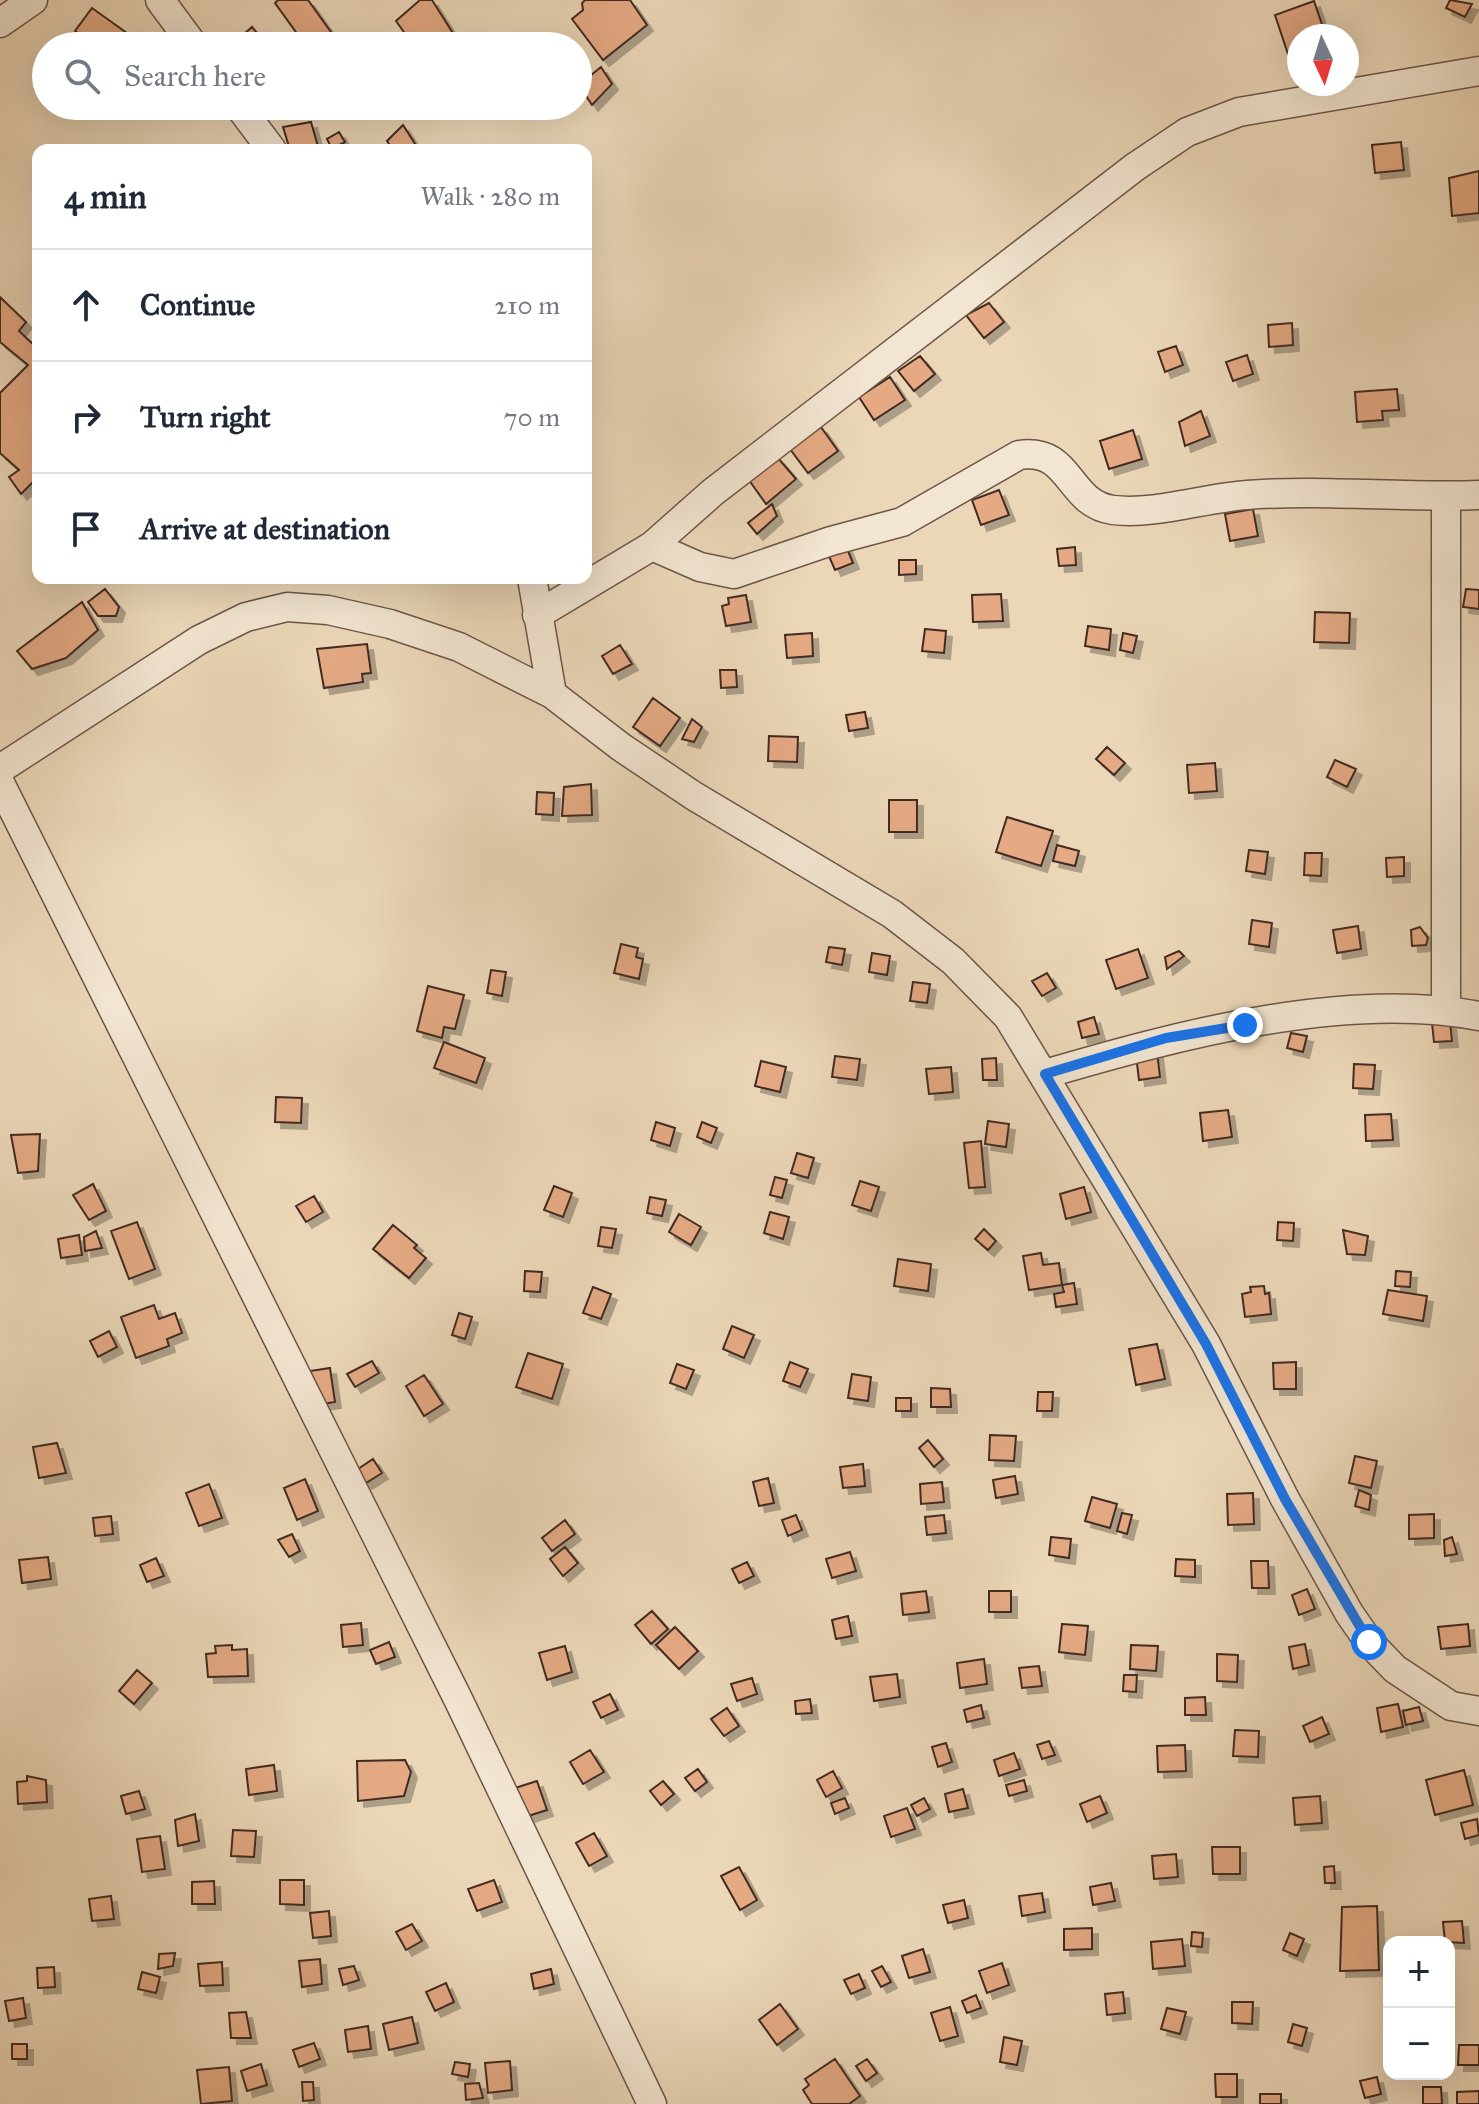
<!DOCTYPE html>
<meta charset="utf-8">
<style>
body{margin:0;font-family:"IM FELL Great Primer",serif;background:#f6f6f7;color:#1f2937}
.controls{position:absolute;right:24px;bottom:24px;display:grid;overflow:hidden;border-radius:16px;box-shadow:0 8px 32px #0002}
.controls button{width:72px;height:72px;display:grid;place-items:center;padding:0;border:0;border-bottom:2px solid #e0e1e3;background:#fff;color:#1f2937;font:40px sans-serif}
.compass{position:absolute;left:1287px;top:24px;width:72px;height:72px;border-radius:50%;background:#fff;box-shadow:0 8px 32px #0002;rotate:176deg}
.stop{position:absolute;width:24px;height:24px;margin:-18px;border:6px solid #1a73e8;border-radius:50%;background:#fff}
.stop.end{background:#1a73e8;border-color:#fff;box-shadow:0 2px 8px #0008}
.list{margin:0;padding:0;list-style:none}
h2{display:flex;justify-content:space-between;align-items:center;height:104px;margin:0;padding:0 32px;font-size:34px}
h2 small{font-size:26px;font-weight:400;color:#747a83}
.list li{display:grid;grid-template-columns:52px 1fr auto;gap:24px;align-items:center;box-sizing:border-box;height:112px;padding:0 32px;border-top:2px solid #e0e1e3}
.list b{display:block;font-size:30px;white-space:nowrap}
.list em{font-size:26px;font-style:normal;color:#747a83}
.icon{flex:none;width:44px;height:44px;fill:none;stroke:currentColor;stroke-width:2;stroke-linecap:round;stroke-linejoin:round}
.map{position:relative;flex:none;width:1479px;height:2104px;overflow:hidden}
.search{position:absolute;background:#fff;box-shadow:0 8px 32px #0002;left:32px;top:32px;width:560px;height:88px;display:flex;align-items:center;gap:20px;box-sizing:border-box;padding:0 28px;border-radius:44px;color:#747a83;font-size:30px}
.panel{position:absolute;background:#fff;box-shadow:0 8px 32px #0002;left:32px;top:144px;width:560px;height:440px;border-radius:16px}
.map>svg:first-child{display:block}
</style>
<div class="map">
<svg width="1479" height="2104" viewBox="0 0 1479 2104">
<defs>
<filter id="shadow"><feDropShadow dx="6" dy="6" stdDeviation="0" flood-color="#0004"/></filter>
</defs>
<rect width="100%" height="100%" fill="#ebd7b8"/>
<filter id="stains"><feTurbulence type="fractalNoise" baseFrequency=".0025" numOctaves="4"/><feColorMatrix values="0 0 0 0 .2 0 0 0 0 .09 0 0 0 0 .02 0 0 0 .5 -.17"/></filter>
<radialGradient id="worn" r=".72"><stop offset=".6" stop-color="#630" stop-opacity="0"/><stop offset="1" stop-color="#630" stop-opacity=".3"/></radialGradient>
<path fill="#e5aa84" stroke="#422b23" stroke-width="2" filter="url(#shadow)" d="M278 0H308L338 42 331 46H306L275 3Z
M420 0H432L461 46H414L396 21Z
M585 0H630L647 25 603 60 572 19 583 10 582 3Z
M1450 0 1472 4 1465 17 1446 8Z
M1314 1 1326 36H1299V50L1288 54 1275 15Z
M92 8 131 36 123 46H96L75 31Z
M252 27 268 46H236L234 43Z
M601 67 612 84 592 105 579 85Z
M311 122 319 150H290L283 127Z
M403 125 419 150H393L387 141Z
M339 132 345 142 332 149 327 139Z
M1401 142 1404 170 1375 173 1372 145Z
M1479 171V213L1452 216 1449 178Z
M0 297 26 322 19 331 38 349V477L21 494 9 477 19 470 0 453V393L28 365 0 342Z
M989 303 1004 322 984 338 966 315Z
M1292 323 1293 345 1269 347 1268 325Z
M1176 346 1183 365 1165 372 1158 352Z
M1247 355 1253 374 1233 381 1226 362Z
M920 356 935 374 914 391 898 371Z
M890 377 905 400 874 420 859 397Z
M1397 389 1399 410 1382 411 1383 420 1357 422 1355 392Z
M1201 411 1210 436 1185 446 1179 422Z
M821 427 838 451 808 473 790 449Z
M1133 430 1142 459 1109 469 1100 441Z
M778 458 796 479 766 504 744 473Z
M999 490 1009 515 981 525 972 500Z
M772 504 777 516 757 534 748 523Z
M1253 509 1258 536 1230 541 1225 514Z
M846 546 853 563 835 570 828 554Z
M1075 547 1076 565 1059 566 1057 549Z
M899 560H916V574L899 575Z
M105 589 119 607 116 616H98L88 602Z
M1466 589 1479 590V609L1463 607Z
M1001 594 1003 621 973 622 972 595Z
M746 595 751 622 726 626 722 606 729 604 728 598Z
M82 602 98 630 66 658 32 669 17 651Z
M1315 612 1350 613 1349 643 1314 642Z
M1088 626 1111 629 1109 650 1085 646Z
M925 629 946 631 944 653 922 651Z
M812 633 813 656 787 658 785 635Z
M1123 633 1137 636 1133 653 1120 650Z
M367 644 371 673 362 674 363 682 324 688 317 649Z
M620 645 632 664 613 674 602 656Z
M720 670H736L737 687 721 688Z
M653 698 680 718 660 746 633 727Z
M865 712 868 728 849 731 846 715Z
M692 719 702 727 694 742 682 739Z
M769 736 798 737 797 762 768 761Z
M1107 747 1125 763 1114 775 1096 759Z
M1335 760 1356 769 1347 787 1327 777Z
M1215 763 1217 791 1189 793 1187 765Z
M591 784 592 815 562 816 564 787Z
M537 792 554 793 553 815 536 814Z
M889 800H917V832H889Z
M1007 817 1053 831 1041 866 996 852Z
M1057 845 1079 851 1075 866 1053 861Z
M1249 850 1268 852 1265 874 1246 871Z
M1305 853H1322L1321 876 1304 875Z
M1404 857V876L1387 877 1386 858Z
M1252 920 1272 923 1269 947 1249 944Z
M1358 926 1361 949 1337 953 1333 930Z
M1420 927 1428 938 1426 945 1412 946 1411 930Z
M621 944 638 948 636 957 643 959 639 979 614 973Z
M829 947 845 949 842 965 826 962Z
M1138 949 1148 978 1116 989 1106 960Z
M1179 951 1184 956 1167 969 1165 957Z
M872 953 890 956 887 975 869 972Z
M491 970 506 972 502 996 487 993Z
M1047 973 1056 988 1042 996 1032 981Z
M913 982 930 984 927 1003 910 1001Z
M428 986 464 995 455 1029 444 1027 442 1038 417 1031Z
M1094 1017 1099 1034 1082 1038 1078 1022Z
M1450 1021 1452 1041 1434 1042 1432 1023Z
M1291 1033 1307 1036 1303 1052 1287 1048Z
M444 1042 485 1058 476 1083 434 1068Z
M1157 1052 1160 1077 1139 1080 1136 1055Z
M835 1056 860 1059 857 1080 832 1077Z
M996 1058 997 1080H983L982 1059Z
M761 1061 786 1067 780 1092 755 1086Z
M1354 1064 1375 1065 1373 1089 1353 1088Z
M951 1067 953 1092 929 1094 926 1069Z
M276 1097 302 1098 301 1123 275 1122Z
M1228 1110 1232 1137 1203 1141 1200 1113Z
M1391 1114 1393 1140 1366 1141 1365 1115Z
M988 1121 1009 1124 1006 1147 985 1144Z
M656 1122 675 1128 670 1146 651 1140Z
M702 1122 717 1128 711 1143 697 1137Z
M40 1134 38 1171 18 1173 11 1135Z
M981 1141 985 1187 969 1188 964 1143Z
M797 1153 814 1158 808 1178 791 1173Z
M775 1177 787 1180 782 1198 770 1195Z
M860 1181 879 1187 871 1211 852 1205Z
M93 1184 106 1211 89 1220 73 1195Z
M554 1186 572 1193 563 1217 544 1210Z
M1084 1187 1091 1212 1066 1219 1060 1194Z
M314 1196 323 1212 306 1222 296 1206Z
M650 1197 666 1200 662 1216 647 1213Z
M770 1212 789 1217 783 1239 764 1233Z
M679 1214 701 1227 691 1245 669 1232Z
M137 1222 155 1269 129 1279 111 1231Z
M1278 1222 1294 1223 1293 1241 1277 1240Z
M393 1225 417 1245 414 1248 426 1258 409 1278 373 1249Z
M601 1227 616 1229 612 1248 598 1246Z
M984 1229 996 1241 988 1250 975 1239Z
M1343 1230 1368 1236 1365 1255 1347 1254Z
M96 1231 102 1248 85 1251 84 1237Z
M79 1235 82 1255 61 1258 58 1239Z
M1041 1253 1043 1265 1059 1263 1062 1285 1029 1290 1023 1256Z
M898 1259 931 1264 928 1291 894 1286Z
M525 1271 542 1272 540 1292 524 1291Z
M1396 1271 1411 1272 1410 1287 1395 1286Z
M1074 1283 1077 1304 1056 1307 1054 1294 1064 1292 1062 1285Z
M1264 1286 1265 1294 1269 1293 1271 1314 1245 1317 1242 1294 1251 1292 1250 1287Z
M593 1287 611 1294 601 1319 583 1313Z
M1388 1290 1427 1296 1423 1321 1383 1314Z
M154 1305 159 1319 175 1313 182 1333 167 1339 169 1346 136 1358 121 1317Z
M459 1313 472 1317 465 1339 452 1335Z
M732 1326 754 1335 744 1358 723 1349Z
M109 1331 117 1347 98 1357 90 1341Z
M1157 1344 1165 1379 1136 1385 1129 1349Z
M528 1353 563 1364 552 1399 516 1387Z
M372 1361 379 1373 355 1387 347 1374Z
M790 1362 808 1369 800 1387 783 1381Z
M1296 1362V1389H1274L1273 1363Z
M677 1364 694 1370 686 1389 670 1383Z
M330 1368 335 1402 316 1405 310 1371Z
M852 1374 871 1377 868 1401 848 1398Z
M424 1375 443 1404 424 1416 406 1386Z
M931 1388 950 1389 951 1407H931Z
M1038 1392H1053L1052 1411H1037Z
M896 1398H911V1411H896Z
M990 1435 1016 1436 1014 1461 989 1460Z
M928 1440 943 1459 934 1467 919 1448Z
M57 1443 66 1473 39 1478 33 1447Z
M1355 1456 1377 1461 1371 1488 1349 1483Z
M373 1459 382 1473 366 1483 358 1469Z
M863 1464 865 1486 843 1488 840 1467Z
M1015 1476 1018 1494 996 1498 993 1480Z
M768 1478 774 1503 759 1506 753 1482Z
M305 1479 318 1511 297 1520 284 1488Z
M942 1482 944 1502 921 1504 920 1484Z
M209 1484 222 1518 199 1526 186 1493Z
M1359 1490 1371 1495 1369 1510 1355 1506Z
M1253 1493 1254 1524 1228 1525 1227 1494Z
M1092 1497 1117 1504 1110 1528 1085 1521Z
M1122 1513 1132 1515 1127 1534 1117 1531Z
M1434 1514V1538L1409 1539V1515Z
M796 1515 802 1530 788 1536 782 1520Z
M944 1515 946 1533 927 1535 925 1517Z
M111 1516 113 1534 95 1536 93 1518Z
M565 1520 575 1534 552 1551 542 1538Z
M292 1534 300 1551 289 1557 278 1540Z
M1051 1537 1071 1539 1069 1558 1049 1555Z
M1452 1537 1457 1554 1445 1556 1444 1540Z
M565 1547 578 1563 563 1576 550 1559Z
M850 1552 856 1571 832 1578 826 1559Z
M48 1557 51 1579 22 1583 19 1560Z
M156 1558 164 1576 147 1582 140 1565Z
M1176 1559 1195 1560V1577L1175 1576Z
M1251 1561H1268L1269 1588H1252Z
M747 1562 754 1576 739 1583 732 1569Z
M1307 1589 1315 1609 1299 1615 1292 1595Z
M926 1591 929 1612 903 1615 901 1594Z
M989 1591H1011V1612H989Z
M652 1611 668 1629 651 1644 635 1625Z
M848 1616 852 1636 836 1639 832 1620Z
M361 1623 363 1645 343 1647 341 1625Z
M1062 1624 1088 1626 1085 1655 1059 1652Z
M1468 1624 1470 1646 1441 1649 1438 1627Z
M675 1627 698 1651 679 1669 656 1645Z
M389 1642 395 1657 376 1664 370 1650Z
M1305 1644 1309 1665 1293 1669 1289 1647Z
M232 1645V1650L247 1649 248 1676 208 1677 206 1654 216 1653 215 1646Z
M1131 1645 1158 1646 1156 1671 1130 1669Z
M565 1646 572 1672 547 1680 539 1653Z
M1217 1654 1238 1655 1237 1682 1217 1681Z
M984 1659 987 1684 960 1688 957 1663Z
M1039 1666 1042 1686 1022 1688 1019 1668Z
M137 1670 152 1683 134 1704 119 1691Z
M897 1674 900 1697 874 1701 870 1677Z
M1124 1675H1137L1136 1692 1123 1691Z
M752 1678 757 1694 737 1701 731 1684Z
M610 1694 618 1710 601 1718 593 1702Z
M1205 1697 1206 1715H1185V1698Z
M810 1699 812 1713 796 1714 795 1701Z
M1398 1704 1403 1727 1381 1732 1377 1708Z
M981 1705 984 1718 967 1722 964 1710Z
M1419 1707 1423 1721 1406 1725 1403 1711Z
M727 1708 739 1726 724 1736 711 1719Z
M1322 1717 1329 1734 1310 1742 1303 1726Z
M1235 1730 1259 1731 1258 1757 1233 1756Z
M1049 1741 1055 1755 1042 1759 1037 1745Z
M946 1743 952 1762 938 1767 932 1747Z
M1185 1745 1186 1771 1158 1772 1157 1746Z
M590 1750 604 1772 583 1784 570 1762Z
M1014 1753 1020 1769 999 1776 994 1760Z
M405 1760 411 1772 404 1796 358 1801 357 1761Z
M274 1765 277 1791 249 1795 246 1769Z
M698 1769 707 1782 695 1791 685 1778Z
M1464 1770 1473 1805 1435 1815 1426 1780Z
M833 1771 842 1788 826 1797 817 1780Z
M27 1776 46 1780 47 1802 18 1804 17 1782 27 1781Z
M1024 1780 1027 1791 1009 1796 1006 1785Z
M537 1781 547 1810 522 1818 512 1789Z
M663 1781 674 1794 661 1805 650 1791Z
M963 1789 968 1808 949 1812 945 1794Z
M139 1791 145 1809 126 1814 121 1796Z
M1100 1796 1107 1813 1087 1822 1080 1804Z
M1320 1796 1322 1823 1295 1825 1293 1798Z
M845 1798 849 1808 835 1814 831 1803Z
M924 1798 930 1809 917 1816 911 1805Z
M907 1808 915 1829 891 1837 884 1816Z
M195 1814 199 1841 178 1846 175 1820Z
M1477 1819 1479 1835 1465 1839 1461 1823Z
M233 1830 256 1831 254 1857 231 1856Z
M594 1833 607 1856 589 1866 576 1843Z
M160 1836 165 1869 142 1872 137 1839Z
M1212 1847H1240V1874H1213Z
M1176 1854 1178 1877 1154 1879 1152 1856Z
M1334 1866 1335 1883H1325L1324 1867Z
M739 1867 757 1900 740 1910 721 1876Z
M280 1880H304V1905L280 1904Z
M494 1880 502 1902 477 1911 468 1889Z
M214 1881 215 1904H192V1882Z
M1111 1883 1115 1901 1093 1905 1090 1887Z
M1042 1893 1045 1912 1022 1916 1019 1896Z
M111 1896 114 1919 92 1921 89 1899Z
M964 1900 968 1918 948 1923 943 1905Z
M1377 1906 1379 1970 1340 1971 1342 1907Z
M329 1911 331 1936 313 1938 310 1913Z
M1462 1921 1464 1943 1445 1942 1443 1922Z
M412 1924 422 1941 406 1950 396 1932Z
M1092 1928V1949L1064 1950V1929Z
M1192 1932 1203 1933 1202 1947 1191 1946Z
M1290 1933 1304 1939 1297 1956 1283 1950Z
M1182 1939 1185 1966 1153 1969 1151 1942Z
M923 1949 930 1972 909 1978 902 1956Z
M175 1953 173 1966 158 1969 159 1954Z
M320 1959 322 1984 302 1987 299 1961Z
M222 1962 223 1985 200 1986 198 1964Z
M1002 1963 1009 1985 987 1993 979 1971Z
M354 1966 359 1980 343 1985 339 1969Z
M882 1966 891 1982 881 1987 872 1971Z
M54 1967 55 1987 38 1988 37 1968Z
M551 1969 554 1984 534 1989 531 1974Z
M142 1972 160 1977 156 1993 138 1989Z
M859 1974 865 1988 851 1994 844 1980Z
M446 1983 454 2002 435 2011 426 1992Z
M1123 1992 1125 2013 1107 2015 1105 1994Z
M976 1995 981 2008 967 2013 962 2001Z
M23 1998 26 2018 9 2021 5 2001Z
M1232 2002H1253L1252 2024 1232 2023Z
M780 2004 798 2029 777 2045 759 2020Z
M950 2007 958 2036 940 2041 931 2013Z
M1167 2008 1186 2012 1180 2034 1161 2029Z
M246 2012 251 2038H231L229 2013Z
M412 2017 418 2043 389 2050 383 2024Z
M1293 2024 1307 2028 1302 2046 1288 2042Z
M368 2026 371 2049 348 2052 345 2030Z
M1004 2037 1022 2041 1017 2065 1000 2062Z
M314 2043 320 2059 299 2067 293 2050Z
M12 2044H27V2059H12Z
M1459 2045H1479V2065H1458Z
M835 2059 860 2096 849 2104H812L803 2090 809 2085 805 2079Z
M867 2059 877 2073 866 2081 856 2066Z
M510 2061 512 2090 488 2093 485 2063Z
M455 2062 470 2064 468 2077 452 2074Z
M261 2064 267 2085 247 2091 241 2071Z
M229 2067 232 2101 201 2104 197 2070Z
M1215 2074H1237V2097H1216Z
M1377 2077 1381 2094 1365 2098 1360 2081Z
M302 2082H313L314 2100 303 2101Z
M479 2083 483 2098 466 2100 465 2084Z
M1423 2087H1441L1442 2104H1423Z
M1479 2091V2104H1457V2092Z
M1260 2094H1281V2104H1260Z"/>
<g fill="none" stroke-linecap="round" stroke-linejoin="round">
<defs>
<path id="minor" d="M160 0 194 46
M0 23 33 0
M239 106 272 150
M1446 497V1010
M652 546 700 567 734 574 831 541 902 522 1019 455C1072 447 1067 504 1113 510 1156 515 1204 498 1247 495 1323 489 1402 498 1479 495
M532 578 552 694
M537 615 652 546 713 492 1135 167 1187 132 1239 112 1479 71
M0 769 199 640 246 617 287 607 328 610 390 624 459 647 552 694 621 747 694 796 892 914 953 961 1008 1017 1206 1344 1285 1499 1349 1613 1369 1642 1395 1669 1451 1706 1479 1711
M0 783 459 1701 652 2104
M1045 1074C1175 1036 1344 990 1479 1016"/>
</defs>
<use href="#minor" stroke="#6c5648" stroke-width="31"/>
<use href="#minor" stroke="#f2e5d1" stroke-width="28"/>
</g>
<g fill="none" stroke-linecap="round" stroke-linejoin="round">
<path stroke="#1a73e8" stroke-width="10" d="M1245 1025 1166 1038 1045 1074 1206 1344 1285 1499 1369 1642"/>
</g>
<rect width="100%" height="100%" filter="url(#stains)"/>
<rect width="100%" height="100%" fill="url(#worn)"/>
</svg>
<div class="controls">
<button>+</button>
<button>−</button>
</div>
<svg class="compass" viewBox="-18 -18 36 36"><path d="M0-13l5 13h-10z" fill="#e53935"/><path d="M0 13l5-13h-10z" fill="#747a83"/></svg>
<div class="stop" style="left:1369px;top:1642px"></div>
<div class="stop end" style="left:1245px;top:1025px"></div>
<div class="search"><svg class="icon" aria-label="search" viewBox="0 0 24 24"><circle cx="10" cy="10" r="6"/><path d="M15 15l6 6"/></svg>Search here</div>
<section class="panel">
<h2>4 min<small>Walk · 280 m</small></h2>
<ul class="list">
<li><svg class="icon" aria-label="ahead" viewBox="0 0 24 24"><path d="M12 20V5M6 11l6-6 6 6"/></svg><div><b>Continue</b></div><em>210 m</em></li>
<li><svg class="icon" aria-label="right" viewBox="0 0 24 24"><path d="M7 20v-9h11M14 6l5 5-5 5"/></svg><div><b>Turn right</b></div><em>70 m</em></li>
<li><svg class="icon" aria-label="arrive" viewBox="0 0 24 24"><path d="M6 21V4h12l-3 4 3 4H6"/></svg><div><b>Arrive at destination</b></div></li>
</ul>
</section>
</div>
